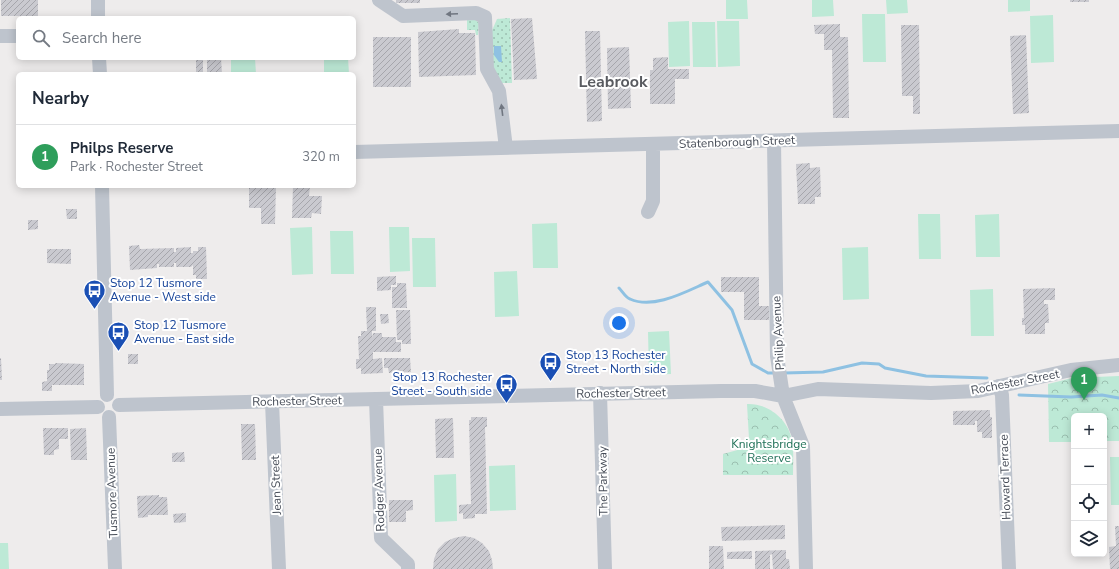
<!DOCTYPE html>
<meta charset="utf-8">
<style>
body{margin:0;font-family:"Nunito Sans",sans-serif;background:#f6f6f7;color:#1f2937}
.controls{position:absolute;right:12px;bottom:12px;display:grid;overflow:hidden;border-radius:6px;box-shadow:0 2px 10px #0003}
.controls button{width:36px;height:36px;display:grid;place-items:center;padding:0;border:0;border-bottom:1px solid #e0e1e3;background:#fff;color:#1f2937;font:20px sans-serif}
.you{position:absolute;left:619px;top:323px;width:14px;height:14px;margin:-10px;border:3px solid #fff;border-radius:50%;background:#1a73e8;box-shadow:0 0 0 6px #1a73e833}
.badge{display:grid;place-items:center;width:26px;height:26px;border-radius:50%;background:#db2777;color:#fff;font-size:13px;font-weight:700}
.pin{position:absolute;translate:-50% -33px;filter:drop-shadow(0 1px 2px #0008)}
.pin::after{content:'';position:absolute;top:21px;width:14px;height:12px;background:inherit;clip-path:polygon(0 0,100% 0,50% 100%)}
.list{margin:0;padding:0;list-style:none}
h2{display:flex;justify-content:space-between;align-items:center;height:52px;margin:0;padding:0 16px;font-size:17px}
h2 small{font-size:13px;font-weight:400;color:#747a83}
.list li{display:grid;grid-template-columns:26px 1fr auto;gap:12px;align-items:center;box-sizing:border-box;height:64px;padding:0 16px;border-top:1px solid #e0e1e3}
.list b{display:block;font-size:15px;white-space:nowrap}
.list p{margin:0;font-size:13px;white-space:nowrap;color:#747a83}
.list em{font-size:13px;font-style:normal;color:#747a83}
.icon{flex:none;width:22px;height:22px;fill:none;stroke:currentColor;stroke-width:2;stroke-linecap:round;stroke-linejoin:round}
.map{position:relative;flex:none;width:1119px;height:569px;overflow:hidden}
.search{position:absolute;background:#fff;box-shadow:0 2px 10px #0003;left:16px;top:16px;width:340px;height:44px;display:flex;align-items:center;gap:10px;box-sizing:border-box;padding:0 14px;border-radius:6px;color:#747a83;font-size:15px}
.panel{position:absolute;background:#fff;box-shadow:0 2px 10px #0003;left:16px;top:72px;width:340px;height:116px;border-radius:6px}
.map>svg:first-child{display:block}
</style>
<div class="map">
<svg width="1119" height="569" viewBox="0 0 1119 569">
<defs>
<pattern id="grass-dots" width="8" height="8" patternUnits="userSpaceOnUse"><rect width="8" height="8" fill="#bde9d6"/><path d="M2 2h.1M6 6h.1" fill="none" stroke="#9bbfb0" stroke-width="1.8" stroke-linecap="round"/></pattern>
<pattern id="park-crowns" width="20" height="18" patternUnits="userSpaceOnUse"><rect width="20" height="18" fill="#bde9d6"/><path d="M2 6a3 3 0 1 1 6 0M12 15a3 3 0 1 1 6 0" fill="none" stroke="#9bbfb0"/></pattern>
<pattern id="building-hatch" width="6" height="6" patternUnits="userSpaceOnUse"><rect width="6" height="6" fill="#cacad0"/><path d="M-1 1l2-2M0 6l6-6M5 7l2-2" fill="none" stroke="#a6a6ac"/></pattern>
</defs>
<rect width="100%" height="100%" fill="#eeecec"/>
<path fill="url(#grass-dots)" d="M510 18 512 83H501L491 68 490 35 497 19Z
M467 20H476L479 23 478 35H476L475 30H467Z"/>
<path fill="url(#park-crowns)" d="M1119 376V441H1104V416H1074V442H1049L1048 384 1072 378Z
M747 404C768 403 788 419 792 440 794 451 793 464 793 475H723V454L741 449 749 439Z"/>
<path fill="#bde9d6" d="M726 0H747L748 19H726Z
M812 0H833L834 16 812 17Z
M886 0H907L908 13 887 14Z
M1008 0H1030V11L1008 12Z
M862 14H885L886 62H863Z
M1053 15 1054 62 1031 63 1030 16Z
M689 21 690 66 669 67 668 22Z
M717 21H739L740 66 718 67Z
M692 22H715L716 67H693Z
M231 58H255L256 74H231Z
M324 58H348L349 74H324Z
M918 214H940L941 259H919Z
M999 214 1000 257H976L975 215Z
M557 223 558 268H533L532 224Z
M312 227 313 274 292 275 290 228Z
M389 227H409L410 271 390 272Z
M330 231H353L354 274H331Z
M412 238H435L436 287H413Z
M868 247 869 299 843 300 842 248Z
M517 271 519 316 495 317 494 272Z
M993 289 994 336H971L970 290Z
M669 331 671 374 649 375 648 332Z
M1110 457H1119V505H1111Z
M515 465 516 510 490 511 489 466Z
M456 474 457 521 435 522 434 475Z
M0 543H8L9 569H0Z"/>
<path fill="#8ec1e2" d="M494 46H501L502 62H499L494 55Z"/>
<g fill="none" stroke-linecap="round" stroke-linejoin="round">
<path stroke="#8ec1e2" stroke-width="3" d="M619 288C622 291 626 298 630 299 654 310 687 291 708 282L732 310 752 364 768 373H776
M784 373 823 372 862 363 879 364 885 368 926 376 987 378
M1019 395 1071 397 1102 395 1119 398"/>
</g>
<path fill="url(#building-hatch)" d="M1 0H38V16H1Z
M396 0H420V3H396Z
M1070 0H1089V2H1070Z
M532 18 537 79 514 80 511 19Z
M840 24V37H848L849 118H833L832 50H824V34H815L814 25Z
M901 25H919L920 114H913V96H902Z
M459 29V33H475L476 75 419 77 418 32Z
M585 31H600L602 121 587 122Z
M1026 35 1029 113 1013 114 1010 36Z
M373 37H411V87H373Z
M629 47 631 108 608 109 607 48Z
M668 57V69H689V79H675V104H650V70H653V58Z
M196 58H203V74H196Z
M207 58H221L222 74H207Z
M810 163V168L820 167 821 197H815V204H798L796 164Z
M249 186H276L275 224H261V208H249Z
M293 186H310L309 196H322L321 214 312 213 311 218H292Z
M66 209H77V219H67Z
M28 220H38V229L28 230Z
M139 245 140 249 174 248V252H176V248L191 247V253H193V251H198V247H206L207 279H196V275H193V265L191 267H176V263H174V267H159V264H157V268L130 270 129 246Z
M47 249H71V264L47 263Z
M396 276V285H391V290L377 291V277Z
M721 277H759V306H769V320H744V292H721Z
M397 283H406L407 308H392V287H397Z
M1055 288V300H1044V304H1048L1049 323H1045V334H1025V325H1022V318H1024L1023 289Z
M366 307H376V331H372V338L373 333H382V337H396V342H401V352H373V359L382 358 383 373 361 374V368L356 369V359H359L358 336H361V331H367Z
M396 310H410L411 344H402V340H397Z
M380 314H388L389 323 381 324Z
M128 354H138V364H128Z
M0 358H1L2 380H0Z
M384 358H410L411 372 389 373 388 368H384Z
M55 363 84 364V385H52V391H42V382L47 381V370H49V364H55Z
M990 410V417H992V438H982V432H977V421H975V425H953V411Z
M471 417H487V427H485L487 514H475V518L463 519V513L459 514V505L471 504 469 420H471Z
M453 418 454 458H436L435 419Z
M241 424H255L256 460H242Z
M43 428H68V439H59V449L54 450V455H44Z
M86 428 87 460H71L70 429Z
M184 452 185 462H172V453Z
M159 495V497H167L168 515H148V517L138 518 137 496Z
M389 500H413V510L406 511V522H389Z
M186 513V522L174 523 173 514Z
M785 525V539L722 541 721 527Z
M1115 526H1119V569H1110L1109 547 1116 546Z
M464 536 474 538 482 543 489 551 492 560 493 569H433L434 559 438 549 445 542 454 538Z
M709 546H723L724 569H709Z
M786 550V559H789L790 569H773L772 554 770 555V569H755V551Z
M752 551V559H727V552Z"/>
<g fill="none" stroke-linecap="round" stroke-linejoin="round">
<path stroke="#bec4cd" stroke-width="14" d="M98 0V18
M379 0 403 16 476 13 485 17 487 69 499 91 506 148
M0 36H18
M99 58 100 74
M774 141 777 356 783 396 803 446 806 569
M354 152 1119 131
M102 186 107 395
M648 212 653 201V144
M999 386 1002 395 1009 569
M600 393 605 569
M376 399 381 538 408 564V569
M272 402 279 569
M119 405 721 391H755L783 396 818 389 931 393 978 391 1071 370 1119 365
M0 409 98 407
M109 417 115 569"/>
</g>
<defs><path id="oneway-solid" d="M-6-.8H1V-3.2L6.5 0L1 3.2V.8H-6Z"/></defs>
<g fill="#707680">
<use href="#oneway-solid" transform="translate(452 14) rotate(177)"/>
<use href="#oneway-solid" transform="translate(502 110) rotate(-97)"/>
</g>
<defs>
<symbol id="bus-pin" viewBox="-11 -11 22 30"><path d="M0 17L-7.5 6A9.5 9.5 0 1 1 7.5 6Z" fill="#1a4fb4" stroke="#fff"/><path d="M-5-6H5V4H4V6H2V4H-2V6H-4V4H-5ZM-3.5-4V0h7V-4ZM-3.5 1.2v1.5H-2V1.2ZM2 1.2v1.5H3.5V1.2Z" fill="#fff"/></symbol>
</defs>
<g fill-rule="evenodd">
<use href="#bus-pin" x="82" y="278" width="25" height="34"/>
<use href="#bus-pin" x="106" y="320" width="25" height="34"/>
<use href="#bus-pin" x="538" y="350" width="25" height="34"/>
<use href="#bus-pin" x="494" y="372" width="25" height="34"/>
</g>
<g text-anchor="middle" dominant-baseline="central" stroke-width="4" stroke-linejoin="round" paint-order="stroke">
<g font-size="12" fill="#464c57" stroke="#fff">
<text transform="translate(737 142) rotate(-2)">Statenborough Street</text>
<text transform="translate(778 333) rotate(-93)">Philip Avenue</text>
<text transform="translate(1015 382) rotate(-11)">Rochester Street</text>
<text transform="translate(621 393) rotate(-1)">Rochester Street</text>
<text transform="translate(297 401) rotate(-1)">Rochester Street</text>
<text transform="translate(1005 477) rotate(-92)">Howard Terrace</text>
<text transform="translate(603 481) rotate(-91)">The Parkway</text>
<text transform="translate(276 485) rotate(-92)">Jean Street</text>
<text transform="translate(379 490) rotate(-92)">Rodger Avenue</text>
<text transform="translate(112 493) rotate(-92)">Tusmore Avenue</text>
</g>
<g font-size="12" fill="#164399" stroke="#fff" text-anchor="start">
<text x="110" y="283">Stop 12 Tusmore<tspan x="110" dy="14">Avenue - West side</tspan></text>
<text x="134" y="325">Stop 12 Tusmore<tspan x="134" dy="14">Avenue - East side</tspan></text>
<text x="566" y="355">Stop 13 Rochester<tspan x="566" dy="14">Street - North side</tspan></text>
<text x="492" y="377" text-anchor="end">Stop 13 Rochester<tspan x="492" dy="14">Street - South side</tspan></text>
</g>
<g font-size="12" fill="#1f7057" stroke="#fff">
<text x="769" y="444">Knightsbridge<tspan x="769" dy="14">Reserve</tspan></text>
</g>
<g font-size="16" font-weight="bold" fill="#595b60" stroke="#fff">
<text x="613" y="82">Leabrook</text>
</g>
</g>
</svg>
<div class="controls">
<button>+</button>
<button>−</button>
<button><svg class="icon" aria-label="locate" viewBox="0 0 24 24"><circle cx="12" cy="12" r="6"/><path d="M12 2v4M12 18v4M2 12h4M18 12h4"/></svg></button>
<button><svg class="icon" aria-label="layers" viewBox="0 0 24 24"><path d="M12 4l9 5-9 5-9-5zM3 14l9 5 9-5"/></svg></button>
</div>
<div class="you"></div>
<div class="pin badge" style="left:1084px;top:400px;background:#2e9e5b">1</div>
<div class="search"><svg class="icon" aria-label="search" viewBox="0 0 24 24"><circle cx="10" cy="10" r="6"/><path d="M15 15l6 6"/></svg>Search here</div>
<section class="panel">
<h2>Nearby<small></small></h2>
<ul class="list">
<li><span class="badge" style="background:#2e9e5b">1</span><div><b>Philps Reserve</b><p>Park · Rochester Street</p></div><em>320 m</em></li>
</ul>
</section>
</div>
